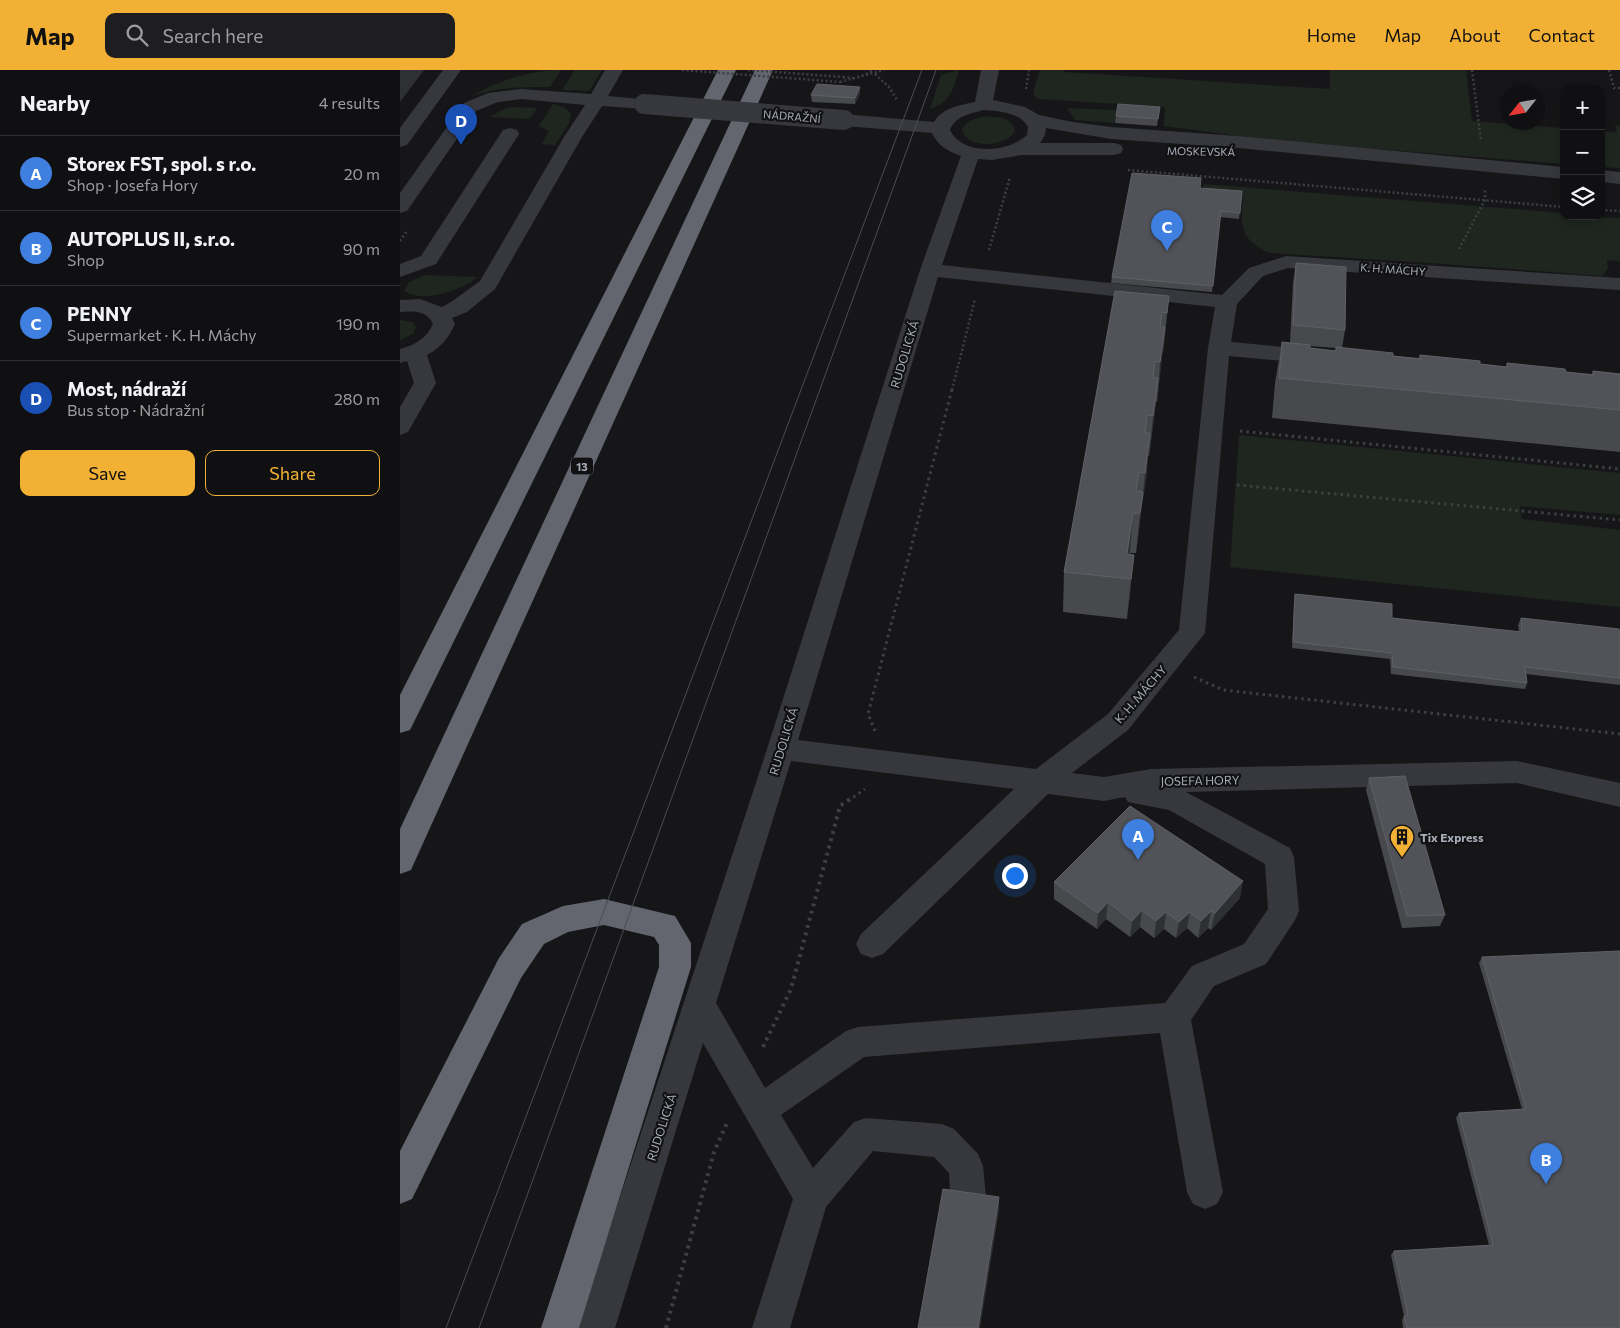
<!DOCTYPE html>
<meta charset="utf-8">
<style>
body{margin:0;font-family:Commissioner,sans-serif;background:#1e1e20;color:#f1f3f6}
.controls{position:absolute;right:15px;top:15px;display:grid;overflow:hidden;border-radius:10px;box-shadow:0 2px 12px #0003}
.controls button{width:45px;height:45px;display:grid;place-items:center;padding:0;border:0;border-bottom:1px solid #303032;background:#101012;color:#f1f3f6;font:25px sans-serif}
.compass{position:absolute;left:1100px;top:15px;width:45px;height:45px;border-radius:50%;background:#101012;box-shadow:0 2px 12px #0003;rotate:239deg}
.you{position:absolute;left:614px;top:805px;width:18px;height:18px;margin:-12px;border:4px solid #fff;border-radius:50%;background:#1a73e8;box-shadow:0 0 0 8px #1a73e833}
.badge{display:grid;place-items:center;width:32px;height:32px;border-radius:50%;background:#f2b134;color:#fff;font-size:16px;font-weight:700}
.pin{position:absolute;translate:-50% -41px;filter:drop-shadow(0 1px 2px #0008)}
.pin::after{content:'';position:absolute;top:26px;width:18px;height:15px;background:inherit;clip-path:polygon(0 0,100% 0,50% 100%)}
.list{margin:0;padding:0;list-style:none}
h2{display:flex;justify-content:space-between;align-items:center;height:65px;margin:0;padding:0 20px;font-size:21px}
h2 small{font-size:16px;font-weight:400;color:#9c9d9f}
.list li{display:grid;grid-template-columns:32px 1fr auto;gap:15px;align-items:center;box-sizing:border-box;height:75px;padding:0 20px;border-top:1px solid #303032}
.list b{display:block;font-size:19px;white-space:nowrap}
.list p{margin:0;font-size:16px;white-space:nowrap;color:#9c9d9f}
.list em{font-size:16px;font-style:normal;color:#9c9d9f}
.actions{display:flex;gap:10px;padding:15px 20px}
.actions a{flex:1;padding:11px 0;border:1px solid #f2b134;border-radius:10px;text-align:center;font-size:18px;color:#f2b134}
.actions .main{background:#f2b134;color:#111}
.icon{flex:none;width:28px;height:28px;fill:none;stroke:currentColor;stroke-width:2;stroke-linecap:round;stroke-linejoin:round}
.map{position:relative;flex:none;width:1220px;height:1258px;overflow:hidden}
header{display:flex;align-items:center;gap:30px;box-sizing:border-box;height:70px;padding:0 25px;background:#f2b134;color:#111}
header strong{font-size:24px}
nav{display:flex;gap:28px;margin-inline-start:auto;font-size:18px}
.search{width:350px;height:45px;background:#1e1e20;display:flex;align-items:center;gap:12px;box-sizing:border-box;padding:0 18px;border-radius:10px;color:#9c9d9f;font-size:19px}
main{display:flex}
aside{flex:1;background:#101012}
.map>svg:first-child{display:block}
</style>
<header>
<strong>Map</strong>
<div class="search"><svg class="icon" aria-label="search" viewBox="0 0 24 24"><circle cx="10" cy="10" r="6"/><path d="M15 15l6 6"/></svg>Search here</div>
<nav><a>Home</a><a>Map</a><a>About</a><a>Contact</a></nav>
</header>
<main>
<aside>
<h2>Nearby<small>4 results</small></h2>
<ul class="list">
<li><span class="badge" style="background:#3f7fe0">A</span><div><b>Storex FST, spol. s r.o.</b><p>Shop · Josefa Hory</p></div><em>20 m</em></li>
<li><span class="badge" style="background:#3f7fe0">B</span><div><b>AUTOPLUS II, s.r.o.</b><p>Shop</p></div><em>90 m</em></li>
<li><span class="badge" style="background:#3f7fe0">C</span><div><b>PENNY</b><p>Supermarket · K. H. Máchy</p></div><em>190 m</em></li>
<li><span class="badge" style="background:#1a4fb4">D</span><div><b>Most, nádraží</b><p>Bus stop · Nádražní</p></div><em>280 m</em></li>
</ul>
<div class="actions"><a class="main">Save</a><a>Share</a></div>
</aside>
<div class="map">
<svg width="1220" height="1258" viewBox="0 0 1220 1258">
<rect width="100%" height="100%" fill="#161618"/>
<path fill="#1e261f" d="M153 0H161L150 17C122 17 98 17 71 26 101 10 119 4 153 0Z
M175 0H202L189 21 162 20Z
M559 0C554 18 550 33 530 39L541 5Z
M640 0H664V2L930 19V0H1066L1072 51 1164 58V94L878 71 764 56 765 37 639 29 634 26V19Z
M153 34 165 38 171 44 169 53 155 75 142 74 149 61 139 56Z
M114 37 137 38 130 49 89 47 106 38Z
M667 38 717 40 715 53 675 50Z
M587 46C598 47 613 48 615 61 607 77 565 80 562 59 568 49 577 48 587 46Z
M1215 55H1220V98L1201 97V61L1217 62Z
M803 114 1164 143V146L1220 148V191L1207 190 1208 198 1203 206 1031 193 869 183C839 168 841 157 843 127L805 123Z
M25 205 77 207C67 218 34 228 19 226 14 226 9 223 4 221L9 212Z
M0 250 12 252 16 257 13 264 0 270Z
M839 365 1220 403V445L1120 436 1122 449 1220 460V537L830 497Z"/>
<g fill="none" stroke-linecap="round" stroke-linejoin="round">
<path stroke="#3d3f44" stroke-width="2.5" stroke-dasharray="2 2.5" stroke-linecap="butt" d="M1072 0 1081 71
M1209 0 1214 18H1220
M466 4 474 0
M475 4 489 17 497 30
M443 7 453 8
M440 12 484 0
M626 19 629 0
M728 100 1164 137
M1201 140 1220 141
M0 171 7 161
M1059 179 1085 130V119
M589 180 610 107
M552 320 575 229"/>
<path stroke="#3d3f44" stroke-width="3" stroke-dasharray="2.5 4" stroke-linecap="butt" d="M840 361 1220 399
M837 415 1220 450
M794 607 823 620 1220 664
M475 661 468 644 552 319
M448 731 465 719"/>
<path stroke="#3d3f44" stroke-width="4" stroke-dasharray="3 4.5" stroke-linecap="butt" d="M363 977 391 919 440 736 450 729
M266 1258 314 1082 327 1053"/>
<path fill="#37383d" fill-rule="evenodd" d="M43 0H61L7 75 0 77V58Z
M205 0H223L208 26 250 30 253 34 250 38 244 39 202 36 182 67 95 219 67 242 52 248 55 254C49 268 40 278 27 285L36 313 8 362 0 365V337L14 313 7 291 0 293V279C15 275 27 268 33 254 27 240 13 241 0 242V230L20 229 42 237 51 232 80 211 164 67 185 35 121 29 98 32 76 41 7 141 0 143V123L64 33 88 23 121 19 191 24Z
M581 0H599L593 30 625 37 639 45 673 52 711 57 838 66 1164 97V109L838 78 711 69 646 58 645 65 640 73H714L721 75 723 79 721 83 714 85H622L592 90 578 89 542 195 822 225 849 198 886 186 1220 208V220L888 198 863 206 837 234 831 272 917 280 925 282 928 287 925 292 917 294 829 286 805 563 728 660 672 703 704 707 751 699 1117 691 1220 713V737L1117 713 786 722 890 778 894 787 899 841 895 850 866 894 814 916 791 950 823 1122 817 1134 805 1139 793 1134 787 1122 760 963 464 987 381 1045 413 1098 454 1052 466 1048 542 1054 554 1059 578 1084 583 1096 587 1137 582 1149 569 1155 556 1149 551 1137 549 1103 534 1087 473 1081 426 1137 390 1258H352L393 1129 303 973 215 1258H177L367 679 520 200 561 86C548 81 538 76 532 63L444 56 438 54 435 50 438 46 444 44 534 52C542 38 560 35 575 32ZM583 40C598 41 620 42 628 57L627 65C608 83 562 86 550 60 555 46 570 44 583 40ZM538 207 815 237 808 278 779 560 708 644 636 699 398 670ZM391 691 614 719 461 864 456 874 461 884 472 888 483 884 648 724 704 731 725 727 728 732 769 740 865 794 868 839 844 874 792 896 765 933 458 957 446 961 365 1018 316 933Z
M110 58 117 60 119 64 36 194 0 207V194L21 186 103 60Z
M1201 100 1220 102V114L1201 112Z"/>
<path fill="#63666e" fill-rule="evenodd" d="M318 0H336L14 652 10 660 0 663V625Z
M355 0H373L15 791 11 800 0 804V759Z
M204 829 275 846 291 873V897L179 1258H141L259 897V875L254 867 204 855 168 862 144 874 121 908 12 1129 0 1134V1081L99 888 122 854 163 836Z"/>
<path stroke="#4a4c52" stroke-width="1" d="M46 1258 522 0
M79 1258 536 0"/>
<path stroke="#3d3f44" stroke-width="2.5" stroke-dasharray="2 2.5" stroke-linecap="butt" d="M282 0 440 12
M348 0 443 7"/>
<path stroke="#37383d" stroke-width="20" d="M244 34 444 50"/>
</g>
<path fill="#47494d" fill-rule="evenodd" d="M460 17V23L455 34 412 32 411 25Z
M760 37 757 56 715 53 716 46Z
M842 121 839 149 820 147 812 222 711 213 712 207Z
M896 193 945 260 942 278 993 286 1019 288 1020 285 1080 294 1106 297 1107 293 1166 302 1192 304 1193 301 1220 304V382L872 348 875 313 882 272 890 273 893 212ZM910 276 936 278 935 281 910 278Z
M715 221 769 226 763 283H762L757 332H756L749 386H748L736 483H730L729 484 734 485 727 549 663 542 664 502Z
M895 524 992 548 1119 562 1118 555 1121 548 1220 563V615L1126 604 1127 613 1125 619 991 604 990 589 892 578 894 530Z
M969 708 1045 845 1040 856 1002 858 966 720Z
M654 812 840 828 811 860 808 858 798 868 787 858 776 868 764 859 754 868 740 857 730 867 706 849 697 859 654 829Z
M1082 887 1220 1258H1003L1002 1250 1004 1246 991 1185 994 1181 1089 1175 1056 1048 1059 1043 1122 1039 1079 893Z"/>
<path fill="#2f3033" d="M0 0H24L0 32Z
M460 17V23L455 34V28Z
M769 226 765 266 763 283 767 243Z
M765 257 761 298 757 332 760 292Z
M758 308 754 348 749 386 753 346Z
M750 363 747 404 741 443 745 403Z
M743 422 739 462 736 483 740 443Z
M733 443 730 483 726 508 727 484Z
M734 485 730 525 727 549 731 509Z
M843 811 840 828 811 860 815 843Z
M708 832 706 849 697 859 698 843Z
M742 840 740 857 730 867 732 851Z
M811 841 808 858 798 868 801 851Z
M766 842 764 859 754 868 756 851Z
M790 842 787 858 776 868 779 852Z
M599 1127V1141L580 1258H578Z"/>
<path fill="#525359" stroke="#5f6168" d="M417 14 460 17 455 28 411 25Z
M718 34 760 37 758 49 716 46Z
M732 103 801 108 800 118 842 121 840 143 821 141 813 216 712 207Z
M896 193 946 197 945 260 893 255Z
M715 221 769 226 767 243 762 242 760 257H765L760 292 755 291 753 307 758 308 753 346 747 345 745 363H750L745 403 739 402 736 421 743 422 740 443H733L727 484 734 485 731 509 664 502Z
M882 272 910 275V278L936 281V277L993 283V286L1020 289V285L1080 291V294L1107 297V293L1165 299 1166 302 1193 305V301L1220 304V340L879 308Z
M895 524 992 534V548L1122 562 1121 548 1219 559 1220 563V608L1125 597 1127 613 993 597 992 583 893 572Z
M1005 706 1045 845 1007 846 969 708Z
M730 736 843 811 815 843 811 841 801 851 790 842 779 852 766 842 756 851 742 840 732 851 708 832 698 843 654 812Z
M1220 881V1258H1007L1004 1246 1008 1245 994 1181 1093 1175 1059 1043 1126 1039 1082 887Z
M543 1119 599 1127 578 1258H518Z"/>
<defs>
<symbol id="building-pin" viewBox="-11 -11 22 30"><path d="M0 17L-7.5 6A9.5 9.5 0 1 1 7.5 6Z" fill="#f2b134" stroke="#111113"/><path d="M-4-6H4V6H1V3H-1V6H-4ZM-2.5-4.3h1.7v1.8h-1.7ZM.8-4.3h1.7v1.8H.8ZM-2.5-1h1.7V.8h-1.7ZM.8-1h1.7V.8H.8Z" fill="#111"/></symbol>
</defs>
<g fill-rule="evenodd">
<use href="#building-pin" x="988" y="753" width="28" height="38"/>
</g>
<g text-anchor="middle" dominant-baseline="central" stroke-width="4.5" stroke-linejoin="round" paint-order="stroke">
<g font-size="11" fill="#a8adb8" stroke="#111113">
<text transform="translate(392 46) rotate(5)">NÁDRAŽNÍ</text>
<text transform="translate(801 81) rotate(1)">MOSKEVSKÁ</text>
<text transform="translate(993 199) rotate(4)">K. H. MÁCHY</text>
</g>
<rect fill="#111113" stroke="#7b7e86" stroke-width="1" x="171" y="387.5" width="22" height="17" rx="4"/>
<g font-size="11" font-weight="bold" fill="#a8adb8">
<text x="182" y="396">13</text>
</g>
<g font-size="12" fill="#a8adb8" stroke="#111113">
<text transform="translate(504 284) rotate(-73)">RUDOLICKÁ</text>
<text transform="translate(740 624) rotate(-49)">K. H. MÁCHY</text>
<text transform="translate(383 671) rotate(-73)">RUDOLICKÁ</text>
<text transform="translate(800 710) rotate(-1)">JOSEFA HORY</text>
<text transform="translate(261 1057) rotate(-72)">RUDOLICKÁ</text>
</g>
<g font-size="12" font-weight="bold" fill="#a8adb8" stroke="#111113" text-anchor="start">
<text x="1020" y="767">Tix Express</text>
</g>
</g>
</svg>
<div class="controls">
<button>+</button>
<button>−</button>
<button><svg class="icon" aria-label="layers" viewBox="0 0 24 24"><path d="M12 4l9 5-9 5-9-5zM3 14l9 5 9-5"/></svg></button>
</div>
<svg class="compass" viewBox="-18 -18 36 36"><path d="M0-13l5 13h-10z" fill="#e53935"/><path d="M0 13l5-13h-10z" fill="#9c9d9f"/></svg>
<div class="you"></div>
<div class="pin badge" style="left:738px;top:790px;background:#3f7fe0">A</div>
<div class="pin badge" style="left:1146px;top:1114px;background:#3f7fe0">B</div>
<div class="pin badge" style="left:767px;top:181px;background:#3f7fe0">C</div>
<div class="pin badge" style="left:61px;top:75px;background:#1a4fb4">D</div>
</div>
</main>
